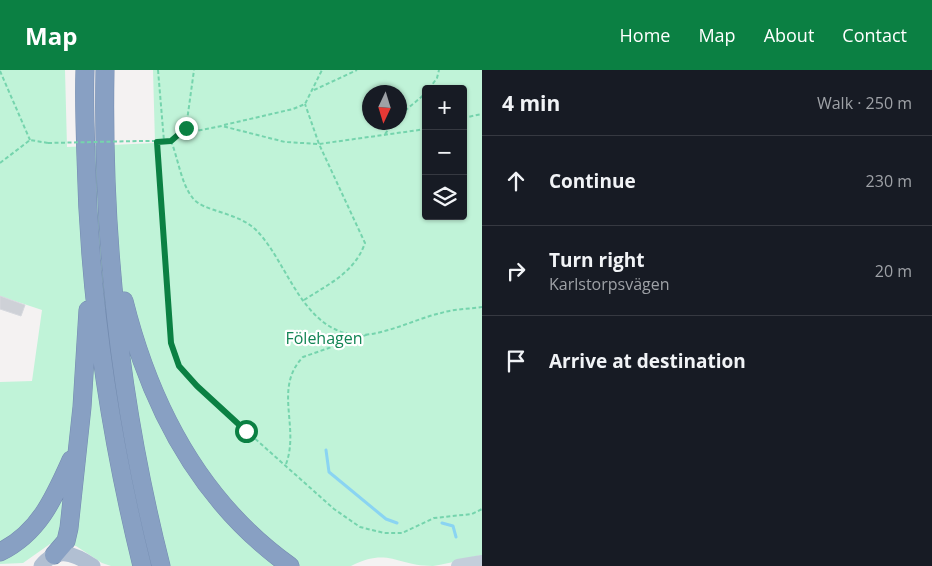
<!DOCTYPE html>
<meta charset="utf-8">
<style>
body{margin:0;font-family:"Open Sans",sans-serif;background:#20242c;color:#f1f3f6}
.controls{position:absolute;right:15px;top:15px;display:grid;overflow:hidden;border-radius:5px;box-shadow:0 1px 4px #0004}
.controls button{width:45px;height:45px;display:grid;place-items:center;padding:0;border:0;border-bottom:1px solid #363941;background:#171b24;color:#f1f3f6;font:25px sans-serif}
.compass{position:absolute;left:362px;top:15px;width:45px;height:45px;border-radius:50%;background:#171b24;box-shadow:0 1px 4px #0004;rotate:184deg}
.stop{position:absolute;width:15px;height:15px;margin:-11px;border:4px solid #0b8043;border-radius:50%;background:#fff}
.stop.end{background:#0b8043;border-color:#fff;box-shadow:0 1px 5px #0008}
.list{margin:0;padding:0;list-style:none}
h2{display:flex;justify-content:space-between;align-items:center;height:65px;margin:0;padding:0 20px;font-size:21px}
h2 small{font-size:16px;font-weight:400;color:#9ea1a6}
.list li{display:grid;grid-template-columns:32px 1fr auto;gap:15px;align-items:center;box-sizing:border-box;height:90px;padding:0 20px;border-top:1px solid #363941}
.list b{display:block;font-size:19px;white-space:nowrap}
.list p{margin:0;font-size:16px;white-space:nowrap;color:#9ea1a6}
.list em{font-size:16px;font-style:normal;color:#9ea1a6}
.icon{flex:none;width:28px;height:28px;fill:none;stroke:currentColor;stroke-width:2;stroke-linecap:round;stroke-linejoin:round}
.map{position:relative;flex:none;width:482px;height:496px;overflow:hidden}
header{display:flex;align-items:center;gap:30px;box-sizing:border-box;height:70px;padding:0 25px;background:#0b8043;color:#fff}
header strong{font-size:24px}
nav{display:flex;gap:28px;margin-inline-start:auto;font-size:18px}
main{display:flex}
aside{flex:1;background:#171b24}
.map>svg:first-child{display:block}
</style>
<header>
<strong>Map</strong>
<nav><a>Home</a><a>Map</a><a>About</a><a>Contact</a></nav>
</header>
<main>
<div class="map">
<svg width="482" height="496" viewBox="0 0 482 496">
<rect width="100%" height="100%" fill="#f4f2f2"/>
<path fill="#c0f3d8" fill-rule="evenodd" d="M0 0H65L67 77 155 73 153 0H482V485C465 488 449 494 433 496 396 496 389 477 351 496H111L102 493 76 476 50 474 23 493 0 494V312L32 311 42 240 0 226ZM426 19H463V146H426ZM370 22H400V52H370Z"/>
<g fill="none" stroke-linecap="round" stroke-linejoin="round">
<path stroke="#8ad4f2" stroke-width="3" d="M326 380 329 402 386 449 397 453
M442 453 453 456 456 467"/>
</g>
<path fill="#ced1d7" stroke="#d6d8de" d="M0 226 25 235 21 246 0 239Z"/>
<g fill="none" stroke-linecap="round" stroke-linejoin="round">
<defs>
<path id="highway" d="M85 0C84 29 85 58 86 87 89 225 109 362 142 496
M105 0C102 166 120 335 161 496
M124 231C150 335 200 432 290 496
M0 482C39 463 54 428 71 390
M54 485 66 471 69 458 82 337 88 240"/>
</defs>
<use href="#highway" stroke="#738baf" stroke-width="19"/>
<path stroke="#75d4ad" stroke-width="2" stroke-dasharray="4 2.5" stroke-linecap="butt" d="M158 0 164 71
M0 1 30 70
M429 19 437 8 439 0
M314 20 357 0
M400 45 426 23
M463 48 482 44
M224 55 293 39 305 34 322 0
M385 64 394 52
M174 69 196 61 222 56 285 72 319 74 426 59
M139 71H171
M171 71C178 88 181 113 192 127 203 143 239 141 258 162 287 193 301 254 349 264 376 270 414 249 441 243 454 239 468 239 482 237
M171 71 186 58 194 0
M157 72 171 273 179 296 197 317 334 439 360 457 384 463H402L434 448 472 444 482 439
M0 93 30 70 48 73
M304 230C329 214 355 202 365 173L319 74 305 34
M286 394C300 357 273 318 303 287L369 264"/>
<path stroke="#c4cedb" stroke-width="14" d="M458 496 482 492"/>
<path stroke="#b1bfd2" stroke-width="15" d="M41 496C57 476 75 484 93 496"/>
<use href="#highway" stroke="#88a0c3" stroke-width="18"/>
<path stroke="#75d4ad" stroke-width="2" stroke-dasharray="4 2.5" stroke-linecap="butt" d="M48 73 139 71"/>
</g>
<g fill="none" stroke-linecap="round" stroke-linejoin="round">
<path stroke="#0b8043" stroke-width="6" d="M186 58 171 71 157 72 171 273 179 296 197 316 246 361"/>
</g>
<g text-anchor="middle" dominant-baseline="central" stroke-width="4.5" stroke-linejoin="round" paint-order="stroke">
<g font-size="16" fill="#128454" stroke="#fff">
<text x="324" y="268">Fölehagen</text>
</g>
</g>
</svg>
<div class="controls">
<button>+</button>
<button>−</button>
<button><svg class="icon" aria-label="layers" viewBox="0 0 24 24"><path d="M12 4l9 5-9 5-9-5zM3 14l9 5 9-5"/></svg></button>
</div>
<svg class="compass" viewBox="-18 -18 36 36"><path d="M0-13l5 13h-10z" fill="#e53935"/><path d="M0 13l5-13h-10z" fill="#9ea1a6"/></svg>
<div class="stop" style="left:246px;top:361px"></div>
<div class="stop end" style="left:186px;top:58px"></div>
</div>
<aside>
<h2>4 min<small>Walk · 250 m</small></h2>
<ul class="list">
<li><svg class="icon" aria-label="ahead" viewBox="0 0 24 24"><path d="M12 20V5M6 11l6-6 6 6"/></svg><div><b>Continue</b></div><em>230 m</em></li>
<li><svg class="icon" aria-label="right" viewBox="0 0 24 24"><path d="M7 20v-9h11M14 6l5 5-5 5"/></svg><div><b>Turn right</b><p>Karlstorpsvägen</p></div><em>20 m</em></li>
<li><svg class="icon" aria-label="arrive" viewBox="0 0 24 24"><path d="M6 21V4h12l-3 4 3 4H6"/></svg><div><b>Arrive at destination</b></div></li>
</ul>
</aside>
</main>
